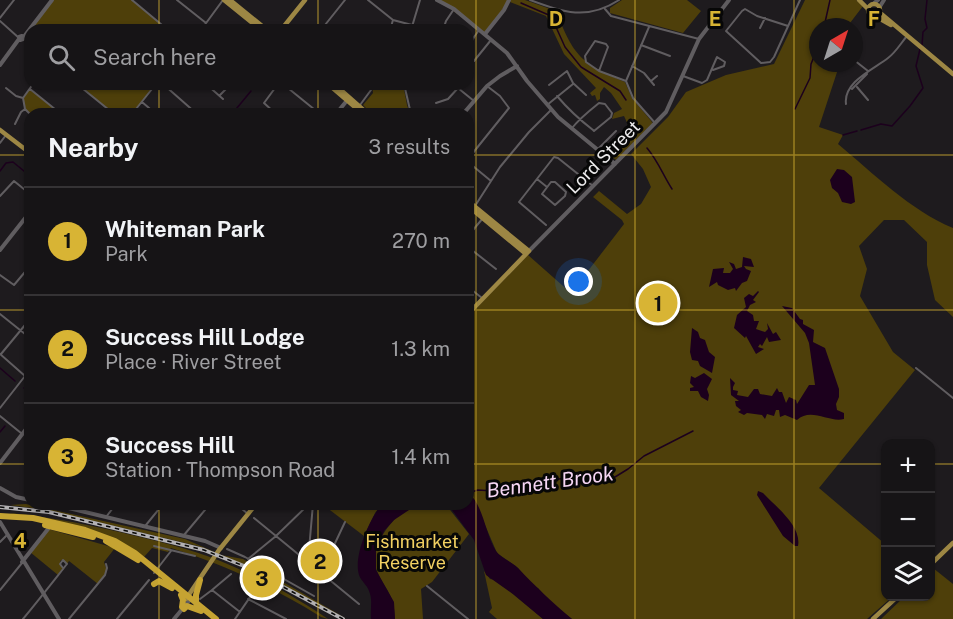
<!DOCTYPE html>
<meta charset="utf-8">
<style>
body{margin:0;font-family:"Public Sans",sans-serif;background:#1f1d1f;color:#f1f3f6}
.controls{position:absolute;right:18px;bottom:18px;display:grid;overflow:hidden;border-radius:12px;box-shadow:0 2px 4px #0004}
.controls button{width:54px;height:54px;display:grid;place-items:center;padding:0;border:0;border-bottom:2px solid #353335;background:#161416;color:#f1f3f6;font:30px sans-serif}
.compass{position:absolute;left:809px;top:18px;width:54px;height:54px;border-radius:50%;background:#161416;box-shadow:0 2px 4px #0004;rotate:39deg}
.you{position:absolute;left:579px;top:282px;width:21px;height:21px;margin:-15px;border:4px solid #fff;border-radius:50%;background:#1a73e8;box-shadow:0 0 0 9px #1a73e833}
.badge{display:grid;place-items:center;width:39px;height:39px;border-radius:50%;background:#d8b434;color:#111;font-size:20px;font-weight:700}
.pin{position:absolute;translate:-50% -50%;border:3px solid #fff;box-shadow:0 2px 6px #0006}
.list{margin:0;padding:0;list-style:none}
h2{display:flex;justify-content:space-between;align-items:center;height:78px;margin:0;padding:0 24px;font-size:26px}
h2 small{font-size:20px;font-weight:400;color:#9e9ea1}
.list li{display:grid;grid-template-columns:39px 1fr auto;gap:18px;align-items:center;box-sizing:border-box;height:108px;padding:0 24px;border-top:2px solid #353335}
.list b{display:block;font-size:22px;white-space:nowrap}
.list p{margin:0;font-size:20px;white-space:nowrap;color:#9e9ea1}
.list em{font-size:20px;font-style:normal;color:#9e9ea1}
.icon{flex:none;width:33px;height:33px;fill:none;stroke:currentColor;stroke-width:2;stroke-linecap:round;stroke-linejoin:round}
.map{position:relative;flex:none;width:953px;height:619px;overflow:hidden}
.search{position:absolute;background:#161416;box-shadow:0 2px 4px #0004;left:24px;top:24px;width:450px;height:66px;display:flex;align-items:center;gap:15px;box-sizing:border-box;padding:0 21px;border-radius:18px;color:#9e9ea1;font-size:22px}
.panel{position:absolute;background:#161416;box-shadow:0 2px 4px #0004;left:24px;top:108px;width:450px;height:402px;border-radius:18px}
.map>svg:first-child{display:block}
</style>
<div class="map">
<svg width="953" height="619" viewBox="0 0 953 619">
<rect width="100%" height="100%" fill="#1e1b1e"/>
<path fill="#4e3f0a" d="M52 0H132L168 30H30V45L23 39Z
M438 0H509L485 34Z
M511 0H525L556 11C574 57 581 63 625 82L632 98 652 122 653 124 616 160 608 154 623 141 619 134 622 135 631 131 624 116 612 119 614 113 622 109 611 93 604 87 600 93V99L597 101 595 95 592 96 590 93 596 88 564 54 546 16 510 2Z
M622 0H687L701 11 683 33 610 13V8Z
M805 0H856L863 6 850 23V27H818V63H840L819 127 843 135 838 144C874 174 910 210 953 228V317L935 300 927 265V242L904 220H884L859 246 867 269 860 296 893 352 915 370 819 488 885 544 886 596 892 597 867 619H572L550 602 538 588 534 587 518 568 497 553 482 518 468 497V317L528 255 571 293 624 224 622 220 593 197 599 191 627 214 641 204 651 187 643 169 631 154 668 117 686 92 726 75 774 64Z
M77 84H156L132 114H114Z
M372 84H403L407 105 410 114H372L363 105 373 93Z
M30 89 61 114H30L26 111 23 98Z
M26 504 185 539 221 555 243 559 347 619 239 563 198 546 47 510 10 505Z
M322 504H382L375 513 364 536Z
M418 504H444L447 506 469 534 432 582 421 589 423 619H395C394 593 386 592 377 571 369 553 383 532 394 520 400 512 411 510 418 504Z
M10 513C53 517 95 526 136 536 169 544 201 552 232 566 266 580 298 599 328 619L321 617C275 588 223 564 171 548L168 552 152 548 144 557 124 544Z
M48 529 115 548 104 562 107 571 98 584 69 561 67 564 61 560 60 562 63 568 58 575 30 552Z
M933 568 953 584V619H881L904 597 930 596 931 570Z
M484 571 490 579 496 580 543 619H497L489 612 492 608Z"/>
<path fill="#1c001d" d="M837 169 844 170 852 177 855 202 851 204 842 202 838 193 832 188 830 180Z
M743 257 751 259 754 267 744 266 746 269 751 271 747 281 742 283 736 291 735 288 728 290 718 285 717 282 709 287 713 269 724 268 723 273H730L733 269 729 262 734 264 736 269 742 267Z
M758 291 759 292 753 300 756 302 750 305 747 311 753 315 754 321H759L756 329 765 332 768 329 767 323 773 334 776 332 781 340 769 342 767 337 762 346 760 344 758 347 764 349 756 354 746 336 745 338 734 328 737 315 746 307 744 298 749 294 753 296Z
M782 306 792 308 800 319 803 320V324L814 330 813 342 825 348 839 389V397L836 404 837 410 844 413V419C829 423 811 407 797 420L785 415 780 417 779 410H776L774 416 767 414 765 419 762 415 747 413 744 415 738 412 741 410 736 406 735 401H739L731 395 730 378 735 383 733 387V390L738 391 737 395 748 397 754 389H758L760 394 772 396 777 388 779 392H782L786 403 789 397 796 400 797 404 809 385H815L809 343 805 333Z
M692 328 698 332 700 338 705 340 709 352 715 357 712 373 700 366 698 361 692 360 690 352Z
M704 373 712 379 707 389 709 395 708 401 701 397 698 391H690V388L694 387 690 383 691 376 695 378Z
M758 491 763 493C775 506 802 526 798 546H795L783 536 757 495Z
M468 492C484 506 485 534 496 551 501 558 512 562 518 568 535 586 552 602 572 619H543L513 594 486 575 474 540 452 510 444 504H468Z
M382 504H418L394 520 384 531 376 551V570L394 602 395 619H371C370 609 373 600 369 591 367 585 361 581 359 575 353 556 370 518 382 504Z"/>
<g fill="none" stroke-linecap="round" stroke-linejoin="round">
<path stroke="#1c001d" stroke-width="1.5" d="M521 3 551 16 565 47 581 67 620 91 626 100
M824 27 830 0
M922 45 923 32 927 28 925 19 927 0
M254 88 257 84
M795 109 810 78 811 64 818 47
M232 114 251 91
M861 130 881 124 892 126 910 106 923 88 916 66 920 49
M843 135 857 131
M647 148C658 161 663 175 672 189
M0 171 6 163 13 162 30 176
M0 368 15 381
M24 388 30 393
M0 432 5 426
M468 493 478 490 494 491 545 481 587 475 615 477 628 469 644 456 693 431
M155 504V505"/>
<path stroke="#605d60" stroke-width="2" d="M132 0 168 30
M177 0 206 23
M368 0 393 20 412 25
M530 0C563 12 587 21 619 0
M605 9 611 16 699 39
M0 18 14 0
M0 21 19 38
M788 26 757 16 745 9 742 11 726 31 761 63 770 62 774 57 800 0
M649 27 626 81 633 98 655 123
M760 28 765 18
M201 30 223 0
M321 30 345 0
M390 30 393 20
M411 30 420 0
M443 30 446 21 454 9
M479 30C472 39 466 50 470 61H474L491 40
M641 45 670 56
M854 60 868 71
M632 66 644 73 654 85
M599 71 608 47 606 44 595 41 585 56 586 62 599 71 626 81
M683 76 702 83 707 80 717 57 725 62 724 66 713 70
M651 81 657 76
M77 84 114 114
M163 84 197 114
M206 84 223 99
M283 84 320 114
M404 84 411 114
M453 84 474 101
M549 85 567 71 573 83 586 95
M857 87 868 100
M6 88 16 96 23 98
M30 89 61 114
M349 89 353 84
M852 89 867 74
M220 95 231 84
M557 96C568 109 580 120 593 130L594 131 611 117 612 113 605 104 599 103C589 111 580 118 572 128
M142 102 156 114
M436 103 448 99 458 88
M846 104C843 82 874 69 888 58 896 52 901 43 907 36
M360 105 371 90V84
M547 105 573 84
M30 114 25 109 23 98 33 84
M132 114 156 84
M276 114 264 103 278 84
M15 124 21 112 25 109
M0 143 6 135
M597 150 616 131
M468 159 509 108 500 96 487 86
M468 162 491 181
M537 179 547 187
M551 182H555L566 192 565 196 555 205 542 194Z
M0 196 14 181 30 194
M475 206 500 167 529 132 551 110
M546 225 519 202 554 157 558 158 593 186
M468 236 483 218
M468 247 496 269
M0 275 14 285 30 266
M468 287 482 298
M0 314 30 338
M1 354 30 319
M916 368 953 398
M0 408 25 376 0 354
M0 416 21 433
M236 504 248 514
M106 517 116 504
M254 518 359 604
M146 525 163 504
M184 535 210 504
M0 542 7 535
M154 546 195 556
M227 549 245 557 314 596
M248 559 276 536 309 504
M308 561 313 504
M154 573 171 551
M321 573 345 522
M231 574 212 590 240 612
M427 586 468 619
M0 590 22 563
M200 599 212 590
M248 599 286 619
M23 619C38 601 52 583 67 564L63 560 60 564 63 568
M69 619 105 575 107 568 106 564
M117 619 149 580
M235 619 259 584"/>
<path stroke="#605d60" stroke-width="4" d="M437 0 454 9 507 53 527 81 558 117 615 164
M873 4 878 0
M879 8 884 0
M485 34 504 10 509 0
M22 36 23 39 20 40 19 37Z
M23 38 52 0
M0 65 19 39
M336 114 349 98
M463 114 487 86 500 76 517 66
M0 250 30 212
M529 251 666 112 699 39 729 0
M0 463 30 424
M0 488 16 497 30 500
M52 504 205 541 221 548
M0 522 59 619
M22 562 48 529 49 525
M174 619 189 601"/>
<path stroke="#9d8744" stroke-width="4.5" d="M224 0 261 30
M230 0 267 30
M859 0 868 9
M868 10a6 6 0 1 1 12 0a6 6 0 1 1-12 0Z
M879 12 953 74
M875 16 891 25
M281 30 305 0
M328 84 363 114
M334 84 368 114
M0 130 30 153
M468 201 529 251 468 314
M468 206 526 254
M930 565 953 543
M186 599 219 550 256 504
M873 619 898 596"/>
<path stroke="#c5a332" stroke-width="6" d="M0 516 33 518 85 530 115 541 135 553 216 619
M45 525 93 537
M106 541 138 560
M154 584 159 581 172 588
M181 595 183 600 182 607
M196 603V595L200 580
M184 609 187 606 201 611"/>
<defs>
<path id="rail" d="M0 507 49 512 204 550 244 566 343 619"/>
</defs>
<use href="#rail" stroke="#b2b0b2" stroke-width="4"/>
<use href="#rail" stroke="#070707" stroke-width="1.5" stroke-dasharray="4.5" stroke-linecap="butt"/>
</g>
<path fill="none" stroke="#d8b434" stroke-width="1.5" stroke-opacity="0.55" d="M159 0V30M318 0V30M476 0V619M635 0V619M794 0V619M159 84V114M318 84V114M0 155H30M468 155H953M0 310H30M468 310H953M0 464H30M468 464H886M930 464H953M159 504V619M318 504V619"/>
<g text-anchor="middle" dominant-baseline="central" stroke-width="6" stroke-linejoin="round" paint-order="stroke">
<g font-size="18" fill="#edeced" stroke="#070707">
<text transform="translate(603 157) rotate(-45)">Lord Street</text>
</g>
<g font-size="18" fill="#f2d062" stroke="#070707">
<text x="412" y="541">Fishmarket<tspan x="412" dy="21">Reserve</tspan></text>
</g>
<g font-size="20" font-style="italic" fill="#f6d6f4" stroke="#070707">
<text transform="translate(550 482) rotate(-8)">Bennett Brook</text>
</g>
</g>
<g font-size="20" text-anchor="middle" font-weight="bold" fill="#d8b434" stroke="#070707" stroke-width="6" stroke-linejoin="round" paint-order="stroke">
<text x="556" y="26">D</text>
<text x="715" y="26">E</text>
<text x="874" y="26">F</text>
<text x="20" y="548">4</text>
</g>
</svg>
<div class="controls">
<button>+</button>
<button>−</button>
<button><svg class="icon" aria-label="layers" viewBox="0 0 24 24"><path d="M12 4l9 5-9 5-9-5zM3 14l9 5 9-5"/></svg></button>
</div>
<svg class="compass" viewBox="-18 -18 36 36"><path d="M0-13l5 13h-10z" fill="#e53935"/><path d="M0 13l5-13h-10z" fill="#9e9ea1"/></svg>
<div class="you"></div>
<div class="pin badge" style="left:658px;top:303px">1</div>
<div class="pin badge" style="left:320px;top:561px">2</div>
<div class="pin badge" style="left:262px;top:578px">3</div>
<div class="search"><svg class="icon" aria-label="search" viewBox="0 0 24 24"><circle cx="10" cy="10" r="6"/><path d="M15 15l6 6"/></svg>Search here</div>
<section class="panel">
<h2>Nearby<small>3 results</small></h2>
<ul class="list">
<li><span class="badge">1</span><div><b>Whiteman Park</b><p>Park</p></div><em>270 m</em></li>
<li><span class="badge">2</span><div><b>Success Hill Lodge</b><p>Place · River Street</p></div><em>1.3 km</em></li>
<li><span class="badge">3</span><div><b>Success Hill</b><p>Station · Thompson Road</p></div><em>1.4 km</em></li>
</ul>
</section>
</div>
